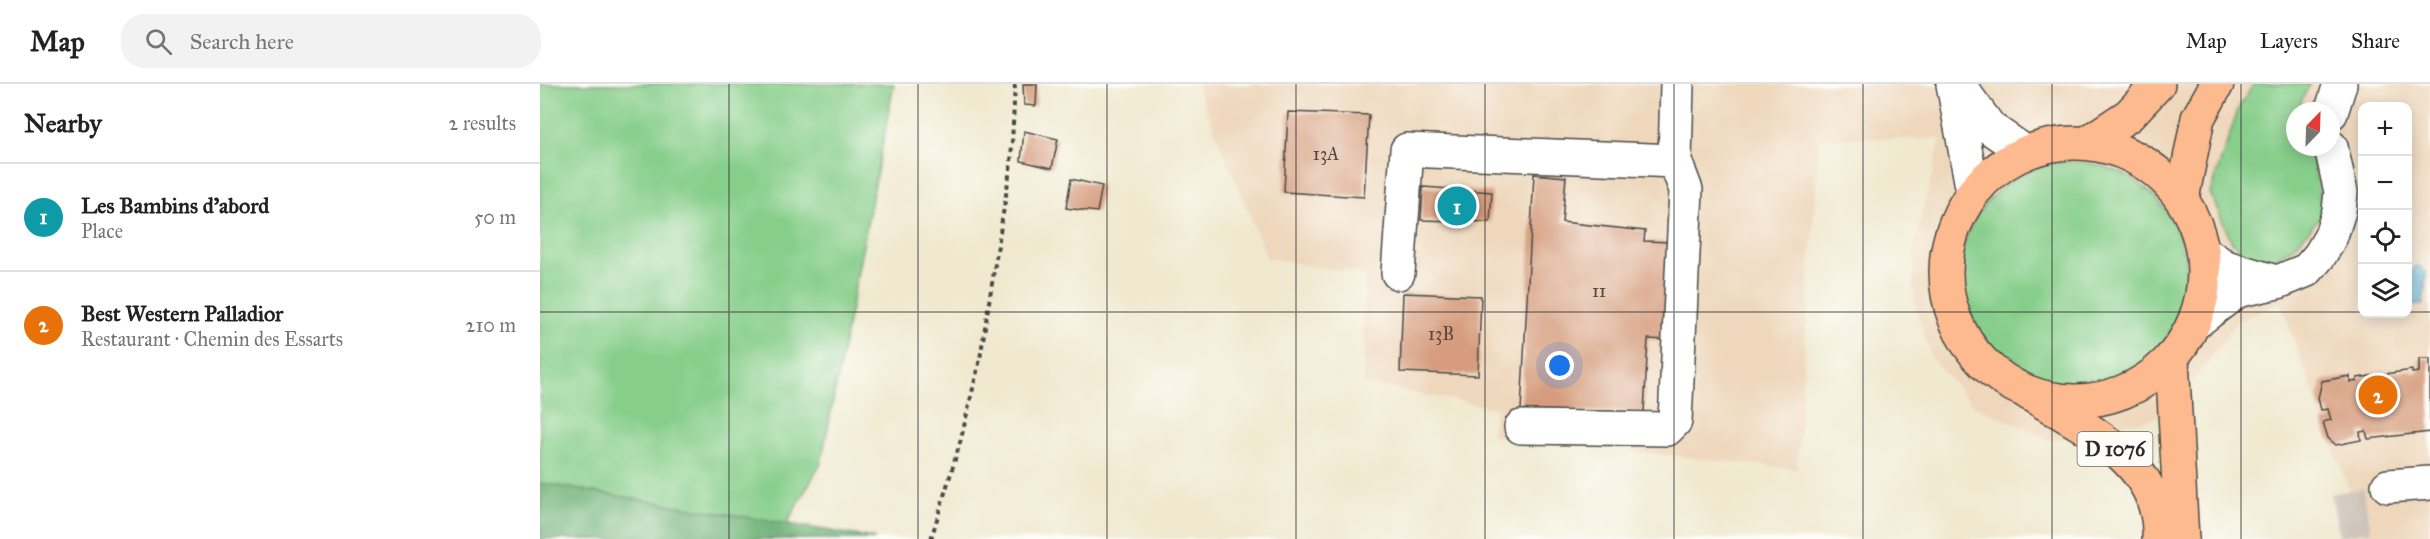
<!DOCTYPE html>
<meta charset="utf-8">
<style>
body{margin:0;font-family:"IM FELL Great Primer",serif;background:#f2f2f2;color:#222}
.controls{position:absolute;right:18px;top:18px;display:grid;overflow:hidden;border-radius:12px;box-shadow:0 3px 15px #0003}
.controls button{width:54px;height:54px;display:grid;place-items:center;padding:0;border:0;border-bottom:2px solid #e0e0e0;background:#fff;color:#222;font:30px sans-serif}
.compass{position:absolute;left:1746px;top:18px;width:54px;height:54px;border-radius:50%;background:#fff;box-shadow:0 3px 15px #0003;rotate:23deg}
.you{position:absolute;left:1020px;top:282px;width:21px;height:21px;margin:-15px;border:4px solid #fff;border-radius:50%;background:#1a73e8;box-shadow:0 0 0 9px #1a73e833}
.badge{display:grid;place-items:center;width:39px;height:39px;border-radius:50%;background:#db2777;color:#fff;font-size:20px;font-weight:700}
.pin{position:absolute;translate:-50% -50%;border:3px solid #fff;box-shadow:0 2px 6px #0006}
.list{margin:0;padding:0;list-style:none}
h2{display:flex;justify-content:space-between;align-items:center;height:78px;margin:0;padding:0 24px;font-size:26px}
h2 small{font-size:20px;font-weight:400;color:#767676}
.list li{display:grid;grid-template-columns:39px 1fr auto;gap:18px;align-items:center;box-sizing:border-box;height:108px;padding:0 24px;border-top:2px solid #e0e0e0}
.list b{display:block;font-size:22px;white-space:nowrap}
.list p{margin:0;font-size:20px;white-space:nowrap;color:#767676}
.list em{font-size:20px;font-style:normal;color:#767676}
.icon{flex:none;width:33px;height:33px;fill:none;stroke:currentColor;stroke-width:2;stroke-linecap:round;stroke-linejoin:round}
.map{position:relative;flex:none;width:1890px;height:455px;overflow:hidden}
header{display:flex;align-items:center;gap:36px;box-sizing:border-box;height:84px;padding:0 30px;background:#fff;border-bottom:2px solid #e0e0e0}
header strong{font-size:28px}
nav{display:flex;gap:33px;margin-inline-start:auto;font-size:21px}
.search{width:420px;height:54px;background:#f2f2f2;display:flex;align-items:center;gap:15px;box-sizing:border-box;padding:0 21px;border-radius:24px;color:#767676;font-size:22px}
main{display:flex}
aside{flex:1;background:#fff}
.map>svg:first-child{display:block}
</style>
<header>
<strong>Map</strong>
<div class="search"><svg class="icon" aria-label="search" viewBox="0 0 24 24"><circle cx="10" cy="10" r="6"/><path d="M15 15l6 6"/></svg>Search here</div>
<nav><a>Map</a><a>Layers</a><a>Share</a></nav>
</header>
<main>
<aside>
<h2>Nearby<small>2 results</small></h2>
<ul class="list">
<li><span class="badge" style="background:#0f9aa8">1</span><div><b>Les Bambins d’abord</b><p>Place</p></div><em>50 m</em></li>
<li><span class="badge" style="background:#e8710a">2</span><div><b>Best Western Palladior</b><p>Restaurant · Chemin des Essarts</p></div><em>210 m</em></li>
</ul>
</aside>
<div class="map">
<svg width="1890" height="455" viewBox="0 0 1890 455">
<rect width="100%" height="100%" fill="#fdfcf7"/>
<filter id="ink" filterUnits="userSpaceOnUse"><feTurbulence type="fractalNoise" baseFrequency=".0167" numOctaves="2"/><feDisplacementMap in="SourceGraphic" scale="12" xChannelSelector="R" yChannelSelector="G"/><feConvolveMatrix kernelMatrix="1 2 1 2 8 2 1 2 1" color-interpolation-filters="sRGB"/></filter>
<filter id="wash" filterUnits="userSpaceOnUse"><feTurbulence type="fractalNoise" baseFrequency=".008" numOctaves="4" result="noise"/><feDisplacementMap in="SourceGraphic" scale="24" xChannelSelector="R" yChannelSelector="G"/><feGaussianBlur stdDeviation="1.35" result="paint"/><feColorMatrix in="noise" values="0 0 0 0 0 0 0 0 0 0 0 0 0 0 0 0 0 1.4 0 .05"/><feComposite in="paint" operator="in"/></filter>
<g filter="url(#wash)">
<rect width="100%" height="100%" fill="#f0e9cf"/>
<path fill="#eed7bb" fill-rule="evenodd" d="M656 0H1890V455H1827L1740 219 1696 238 1664 284 1619 333 1512 357 1434 322 1392 275 1373 215 1374 162 1401 55 1279 54 1257 385 952 352 955 324 823 299 824 191 727 174ZM1822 22H1868V230H1822ZM1755 27H1791V63H1755Z"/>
<path fill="#ccc2b9" d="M1823 404 1831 447 1799 453 1791 410Z"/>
<path fill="#86ce8a" stroke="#587c5a" stroke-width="1.5" d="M0 0H354L281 379 238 455H0Z
M1714 0H1770L1761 17 1763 27H1755V63H1770L1783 130 1755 162 1734 175H1707L1691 156 1670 109 1699 23Z
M1420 191a113 113 0 1 1 226 0a113 113 0 1 1-226 0Z"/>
<path fill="#6cb176" stroke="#4c6e50" stroke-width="1.5" d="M0 399 333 454 334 455H0Z"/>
<path fill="#59add5" stroke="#426c80" stroke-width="1.5" d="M1879 182 1886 189 1883 221 1868 220 1870 188H1873L1874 183Z"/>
<g id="blocks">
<path fill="#d69c7d" d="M483 0H497L496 22 484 21Z
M748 28 829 31 824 113 744 108Z
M484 47 518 55 512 84 481 77Z
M994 90 1026 93 1022 138 1105 147 1104 157 1131 158 1128 256 1108 255 1104 328 981 326Z
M531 95 562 102 557 128 526 124Z
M883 103 952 108 950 138 881 136Z
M863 209 941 212 938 291 860 288Z
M1879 275H1890V348L1828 355 1826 347 1820 348 1821 356 1796 361 1788 354 1783 338 1791 336 1788 325 1781 326 1778 314 1782 297 1810 292V298L1817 297V294L1872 286V289L1879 288Z"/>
</g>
</g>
<g filter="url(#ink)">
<use href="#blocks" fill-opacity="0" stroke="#494844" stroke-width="1.5"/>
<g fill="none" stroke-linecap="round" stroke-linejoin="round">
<defs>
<path id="minor" d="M1413 0 1433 108
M1418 0 1450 44 1485 68
M1791 29 1800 0
M1663 168 1686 183 1736 198
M858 189 867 66 1135 77 1137 0
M1655 239 1697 207 1738 198 1767 186 1780 171 1791 152 1799 127 1801 108 1791 63
M981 343 1127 345 1135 337 1146 106 1135 77
M1848 402 1890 399"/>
<path id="major" d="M1547 59 1589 31 1618 0
M1406 188a129 129 0 1 1 258 0a129 129 0 1 1-258 0Z
M1642 115 1658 34 1677 0"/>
<path id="highway" d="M1632 275 1642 455
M1488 309C1544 344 1623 377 1619 455"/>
</defs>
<use href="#minor" stroke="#494844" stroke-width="36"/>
<use href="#major" stroke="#494844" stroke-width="36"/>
<use href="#highway" stroke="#494844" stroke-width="36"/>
<path stroke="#494844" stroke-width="4" stroke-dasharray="4.5 4.5" stroke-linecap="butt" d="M391 455 420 359 440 275 471 79 475 0"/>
<use href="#minor" stroke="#fff" stroke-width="33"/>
<use href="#major" stroke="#fcba8e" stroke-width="33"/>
<use href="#highway" stroke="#fcba8e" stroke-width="33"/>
</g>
</g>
<path fill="none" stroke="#2b2b2b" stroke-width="1.5" stroke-opacity="0.55" d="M189 0V455M378 0V455M567 0V455M756 0V455M945 0V455M1134 0V455M1323 0V455M1512 0V455M1701 0V455M0 228H1822M1868 228H1890"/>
<g text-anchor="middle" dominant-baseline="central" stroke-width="6" stroke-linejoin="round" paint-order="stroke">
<g font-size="18" fill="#564740">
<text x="786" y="70">13A</text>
<text x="1059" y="207">11</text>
<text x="901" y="250">13B</text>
</g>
<rect fill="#fdfcf7" stroke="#6a6a68" stroke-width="1.5" x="1537.5" y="348" width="75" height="34" rx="4.5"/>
<g font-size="20" font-weight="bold" fill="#2b2b2b">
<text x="1575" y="365">D 1076</text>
</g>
</g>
</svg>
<div class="controls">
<button>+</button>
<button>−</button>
<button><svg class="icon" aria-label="locate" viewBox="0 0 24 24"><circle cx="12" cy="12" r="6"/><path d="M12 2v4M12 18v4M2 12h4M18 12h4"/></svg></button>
<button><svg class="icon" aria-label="layers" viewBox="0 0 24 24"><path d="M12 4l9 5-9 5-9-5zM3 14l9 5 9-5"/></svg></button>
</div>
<svg class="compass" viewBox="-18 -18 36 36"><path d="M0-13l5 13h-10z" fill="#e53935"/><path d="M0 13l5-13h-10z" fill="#767676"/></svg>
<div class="you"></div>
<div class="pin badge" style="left:917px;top:122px;background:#0f9aa8">1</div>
<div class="pin badge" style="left:1838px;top:311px;background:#e8710a">2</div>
</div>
</main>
